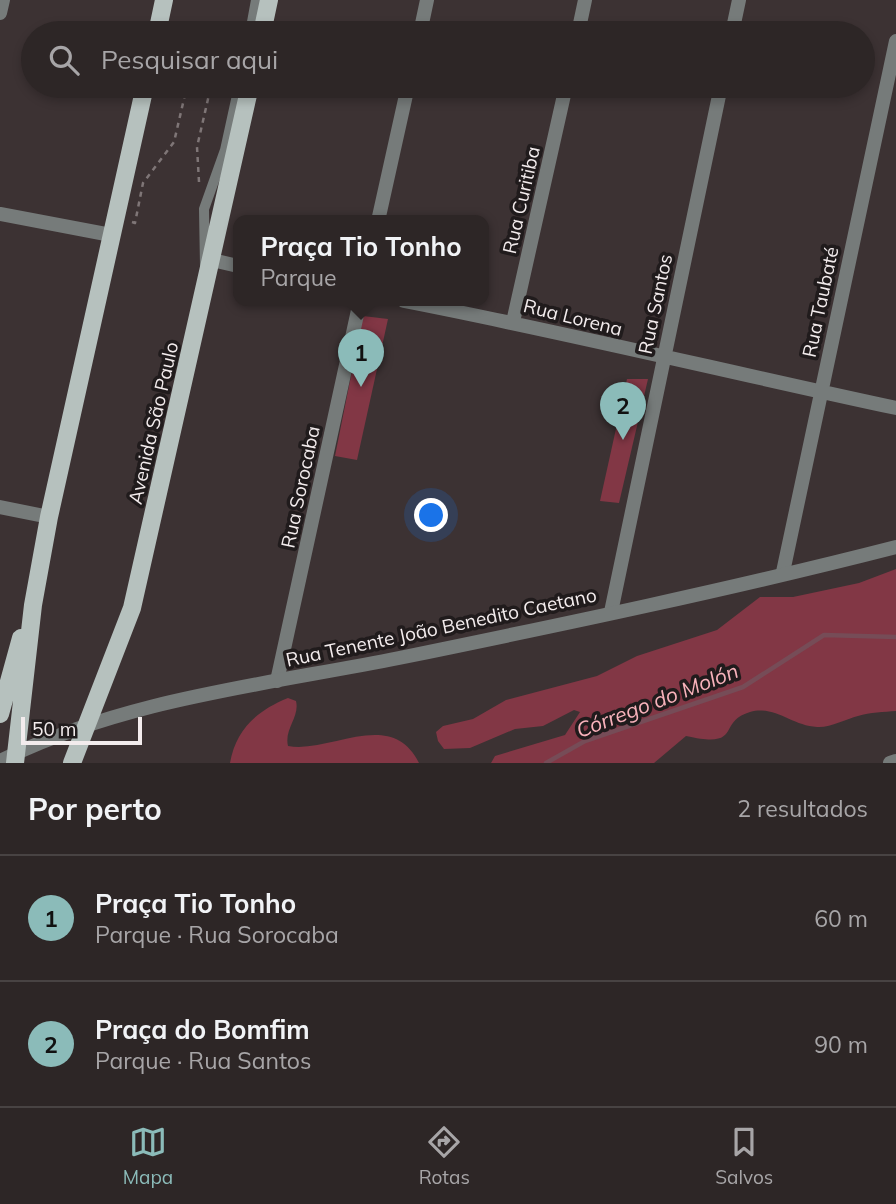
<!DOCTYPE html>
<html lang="pt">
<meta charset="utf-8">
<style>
body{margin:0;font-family:Mulish,sans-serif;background:#352e2e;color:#f1f3f6}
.scale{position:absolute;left:21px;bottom:18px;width:121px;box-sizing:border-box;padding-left:7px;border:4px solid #f3eced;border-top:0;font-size:19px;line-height:24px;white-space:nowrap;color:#f3eced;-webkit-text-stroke:5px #201b1c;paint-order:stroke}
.you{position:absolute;left:432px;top:516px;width:24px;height:24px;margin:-18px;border:5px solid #fff;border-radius:50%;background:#1a73e8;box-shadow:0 0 0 10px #1a73e833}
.badge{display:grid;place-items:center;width:46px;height:46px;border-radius:50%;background:#8bbbb9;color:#111;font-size:23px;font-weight:700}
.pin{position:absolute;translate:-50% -58px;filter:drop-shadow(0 2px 4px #0008)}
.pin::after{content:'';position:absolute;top:37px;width:24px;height:21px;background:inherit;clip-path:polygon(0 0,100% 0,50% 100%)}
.popup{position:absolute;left:233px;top:215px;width:256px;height:91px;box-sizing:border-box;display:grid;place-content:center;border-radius:14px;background:#2d2626;filter:drop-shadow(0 2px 5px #0005);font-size:23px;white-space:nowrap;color:#a7a5a7}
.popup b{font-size:26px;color:#f1f3f6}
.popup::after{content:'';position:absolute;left:50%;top:100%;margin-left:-14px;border:14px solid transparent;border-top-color:#2d2626}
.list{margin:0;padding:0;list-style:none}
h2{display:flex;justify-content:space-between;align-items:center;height:91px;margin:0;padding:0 28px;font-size:30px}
h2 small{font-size:23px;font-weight:400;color:#a7a5a7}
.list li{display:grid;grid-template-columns:46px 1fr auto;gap:21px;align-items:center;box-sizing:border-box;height:126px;padding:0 28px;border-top:2px solid #484343}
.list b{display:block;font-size:26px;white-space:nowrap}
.list p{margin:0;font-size:23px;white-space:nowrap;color:#a7a5a7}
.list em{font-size:23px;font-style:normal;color:#a7a5a7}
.icon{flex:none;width:38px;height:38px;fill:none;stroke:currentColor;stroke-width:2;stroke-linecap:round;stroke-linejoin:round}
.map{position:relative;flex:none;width:896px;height:763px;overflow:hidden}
.search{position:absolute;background:#2d2626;box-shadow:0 4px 10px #0003;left:21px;right:21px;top:21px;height:77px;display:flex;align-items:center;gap:18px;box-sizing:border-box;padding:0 24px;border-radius:38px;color:#a7a5a7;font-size:26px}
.sheet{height:343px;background:#2d2626}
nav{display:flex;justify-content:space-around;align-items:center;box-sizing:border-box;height:98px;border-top:2px solid #484343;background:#2d2626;font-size:19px;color:#a7a5a7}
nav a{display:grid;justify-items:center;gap:4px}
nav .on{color:#8bbbb9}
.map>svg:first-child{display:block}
</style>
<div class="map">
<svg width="896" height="763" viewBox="0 0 896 763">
<rect width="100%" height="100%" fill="#3c3233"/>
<path fill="#823745" d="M363 316 388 319 357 460 335 456Z
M627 379H648L619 503 600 501Z
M896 569V711C884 712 870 712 858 716 846 719 830 728 817 727 792 726 775 705 750 712 716 722 744 749 686 736L654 763H491L495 756 565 735 580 712 574 710 543 726 515 729 470 748 444 749 438 741 436 732 443 726 473 719 506 700 597 676 637 656 717 630 760 597H793L859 583Z
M288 698 296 701C300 717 284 729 288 746 330 754 391 707 419 763H230C236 730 256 711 288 698Z"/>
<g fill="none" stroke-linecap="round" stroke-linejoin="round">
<path stroke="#764c57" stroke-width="4.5" d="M546 763 585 741 743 687 824 635 896 637"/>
<path stroke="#7f7677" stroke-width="2.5" stroke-dasharray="5 5" stroke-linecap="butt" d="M199 182 197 147 211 86
M132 222 135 223 143 183 174 142 187 86"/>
<path stroke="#767b7a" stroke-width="10" d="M250 33 256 0
M205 266 204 209 225 150 239 86"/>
<path stroke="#767b7a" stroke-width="14" d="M0 13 3 0
M420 33 427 0
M578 33 585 0
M732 33 739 0
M0 214 111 235
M378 221 408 86
M212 260 238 266
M404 301C569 333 732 373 896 408
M513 322 566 86
M0 507 49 517
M783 572 896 41
M611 612 721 86
M277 681 360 301
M890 763 896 761"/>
<path stroke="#767b7a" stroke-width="14" d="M0 761C124 699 264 685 399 658 565 624 732 589 896 547"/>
<path stroke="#b6c1be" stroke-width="18" d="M157 33 164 0
M262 33 269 0
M0 714 21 638
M15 763 33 605 49 517 145 86
M72 763 132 608 250 86"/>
</g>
<g text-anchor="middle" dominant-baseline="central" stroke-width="7" stroke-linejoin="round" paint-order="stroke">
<g font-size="19" fill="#f3eced" stroke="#201b1c">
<text transform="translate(521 200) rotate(-77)">Rua Curitiba</text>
<text transform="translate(820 302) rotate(-78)">Rua Taubaté</text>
<text transform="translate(655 304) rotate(-78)">Rua Santos</text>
<text transform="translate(573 317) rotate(14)">Rua Lorena</text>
<text transform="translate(153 423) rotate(-77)">Avenida São Paulo</text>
<text transform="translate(300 487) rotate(-78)">Rua Sorocaba</text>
<text transform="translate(441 627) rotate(-12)">Rua Tenente João Benedito Caetano</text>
</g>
<g font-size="21" font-style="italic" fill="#f8b2bb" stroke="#201b1c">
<text transform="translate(657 700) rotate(-21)">Córrego do Molón</text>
</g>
</g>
</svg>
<div class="scale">50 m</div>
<div class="you"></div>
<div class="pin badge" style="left:361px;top:387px">1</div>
<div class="popup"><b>Praça Tio Tonho</b>Parque</div>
<div class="pin badge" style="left:623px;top:440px">2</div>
<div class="search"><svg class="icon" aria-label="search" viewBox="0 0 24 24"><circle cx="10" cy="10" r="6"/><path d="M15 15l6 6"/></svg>Pesquisar aqui</div>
</div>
<section class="sheet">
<h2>Por perto<small>2 resultados</small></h2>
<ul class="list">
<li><span class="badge">1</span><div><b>Praça Tio Tonho</b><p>Parque · Rua Sorocaba</p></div><em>60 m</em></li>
<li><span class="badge">2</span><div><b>Praça do Bomfim</b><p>Parque · Rua Santos</p></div><em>90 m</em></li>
</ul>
</section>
<nav>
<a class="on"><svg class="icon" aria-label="map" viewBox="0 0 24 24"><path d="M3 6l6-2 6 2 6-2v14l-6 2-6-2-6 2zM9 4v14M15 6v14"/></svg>Mapa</a>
<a><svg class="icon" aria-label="directions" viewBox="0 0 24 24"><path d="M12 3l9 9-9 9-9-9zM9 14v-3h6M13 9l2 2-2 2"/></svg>Rotas</a>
<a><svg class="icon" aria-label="saved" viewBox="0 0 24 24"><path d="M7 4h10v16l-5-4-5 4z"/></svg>Salvos</a>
</nav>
